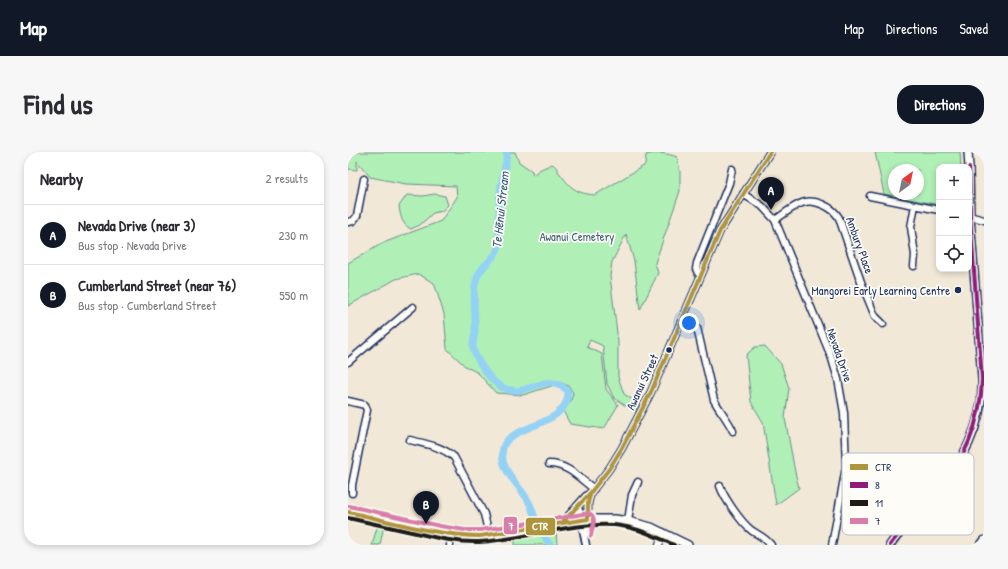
<!DOCTYPE html>
<meta charset="utf-8">
<style>
body{margin:0;font-family:"Patrick Hand",sans-serif;background:#f7f7f7;color:#2b2b33}
.controls{position:absolute;right:12px;top:12px;display:grid;overflow:hidden;border-radius:8px;box-shadow:0 2px 6px #0003}
.controls button{width:36px;height:36px;display:grid;place-items:center;padding:0;border:0;border-bottom:1px solid #e1e1e2;background:#fff;color:#2b2b33;font:20px sans-serif}
.compass{position:absolute;left:540px;top:12px;width:36px;height:36px;border-radius:50%;background:#fff;box-shadow:0 2px 6px #0003;rotate:33deg}
.you{position:absolute;left:341px;top:171px;width:14px;height:14px;margin:-10px;border:3px solid #fff;border-radius:50%;background:#1a73e8;box-shadow:0 0 0 6px #1a73e833}
.badge{display:grid;place-items:center;width:26px;height:26px;border-radius:50%;background:#111827;color:#fff;font-size:13px;font-weight:700}
.pin{position:absolute;translate:-50% -33px;filter:drop-shadow(0 1px 2px #0008)}
.pin::after{content:'';position:absolute;top:21px;width:14px;height:12px;background:inherit;clip-path:polygon(0 0,100% 0,50% 100%)}
.list{margin:0;padding:0;list-style:none}
h2{display:flex;justify-content:space-between;align-items:center;height:52px;margin:0;padding:0 16px;font-size:17px}
h2 small{font-size:13px;font-weight:400;color:#7c7c81}
.list li{display:grid;grid-template-columns:26px 1fr auto;gap:12px;align-items:center;box-sizing:border-box;height:60px;padding:0 16px;border-top:1px solid #e1e1e2}
.list b{display:block;font-size:15px;white-space:nowrap}
.list p{margin:0;font-size:13px;white-space:nowrap;color:#7c7c81}
.list em{font-size:13px;font-style:normal;color:#7c7c81}
.icon{flex:none;width:22px;height:22px;fill:none;stroke:currentColor;stroke-width:2;stroke-linecap:round;stroke-linejoin:round}
.map{position:relative;flex:none;width:636px;height:393px;overflow:hidden;border-radius:16px}
header{display:flex;align-items:center;gap:24px;box-sizing:border-box;height:56px;padding:0 20px;background:#111827;color:#fff}
header strong{font-size:19px}
nav{display:flex;gap:22px;margin-inline-start:auto;font-size:14px}
.intro{display:flex;align-items:center;justify-content:space-between;box-sizing:border-box;height:96px;padding:0 24px}
h1{margin:0;font-size:28px}
.button{padding:10px 18px;border-radius:16px;background:#111827;color:#fff;font-size:14px;font-weight:700}
main{display:flex;gap:24px;padding:0 24px}
aside{flex:1;background:#fff;border-radius:16px;box-shadow:0 2px 6px #0003}
.map>svg:first-child{display:block}
</style>
<header>
<strong>Map</strong>
<nav><a>Map</a><a>Directions</a><a>Saved</a></nav>
</header>
<div class="intro"><h1>Find us</h1><a class="button">Directions</a></div>
<main>
<aside>
<h2>Nearby<small>2 results</small></h2>
<ul class="list">
<li><span class="badge">A</span><div><b>Nevada Drive (near 3)</b><p>Bus stop · Nevada Drive</p></div><em>230 m</em></li>
<li><span class="badge">B</span><div><b>Cumberland Street (near 76)</b><p>Bus stop · Cumberland Street</p></div><em>550 m</em></li>
</ul>
</aside>
<div class="map">
<svg width="636" height="393" viewBox="0 0 636 393">
<rect width="100%" height="100%" fill="#f2e8d7"/>
<filter id="ink" filterUnits="userSpaceOnUse"><feTurbulence type="fractalNoise" baseFrequency=".025" numOctaves="2"/><feDisplacementMap in="SourceGraphic" scale="8" xChannelSelector="R" yChannelSelector="G"/><feConvolveMatrix kernelMatrix="1 2 1 2 8 2 1 2 1" color-interpolation-filters="sRGB"/></filter>
<g filter="url(#ink)">
<path fill="#b0efb6" stroke="#668f8a" fill-rule="evenodd" d="M0 0H167L171 10 184 19 185 23 191 18 204 12C208 14 208 15 210 19 222 35 226 41 247 43L297 13 298 3C308 0 319 1 329 5L332 19V39L307 111 310 121 292 158 286 109 278 82 264 110 262 124 270 189V225L276 242 291 252 287 260 266 246 259 232 255 194 242 188 239 195 254 202 258 237 270 253 256 277 222 272 214 257 223 249 225 241 221 234 213 231 175 243 148 241 130 221 117 214 99 197 96 162 86 131 70 122 48 127 0 154V111L35 91 93 69 109 45 108 34 58 32 22 25 9 9V18L0 17Z
M527 0H612L613 15H591V53L536 42ZM546 18H570V42H546Z
M86 42 97 44 100 53 94 59 85 61 72 73 63 77C54 73 52 63 51 54L59 43 75 44Z
M417 194 433 212 441 236 437 266 447 320 451 336 428 353 415 270 403 250 398 203 407 195Z
M30 372 36 373 32 393H24Z
M208 378 209 393H167V384Z"/>
<g fill="none" stroke-linecap="round" stroke-linejoin="round">
<path stroke="#94d2f5" stroke-width="7" d="M159 0C158 16 153 27 152 42 151 54 151 66 151 78 151 83 152 89 151 93 148 107 136 111 130 123 123 137 128 163 127 180 126 184 125 190 125 195 127 207 142 228 152 234 178 251 196 215 220 239 222 275 160 272 155 296 150 319 173 333 182 352 184 357 186 363 188 369 192 377 197 385 202 393"/>
<defs>
<path id="minor" d="M395 42 414 54 427 68 483 204 490 227 496 261 498 315 484 393
M522 44 591 58
M621 64 636 68
M427 68C435 63 445 54 454 51 466 46 485 55 491 66L513 130 527 164 535 172
M0 70 5 69 9 64 16 27
M566 114 567 103 563 75 567 53
M353 123 350 121 348 117 349 111 381 31 384 17
M335 166 344 171 349 176 366 248C372 259 380 268 385 279
M0 210 65 155
M0 249 17 253 19 258 4 333V341
M62 288C78 292 93 294 106 305L136 362 141 383
M201 312C220 312 232 327 246 337
M372 334C376 346 393 370 403 378 410 383 417 385 423 393
M230 354 238 393
M280 369 284 343 290 330
M214 371 238 344 243 340 261 317 274 296 303 240 372 79 422 0
M237 383 240 367V351L243 340
M102 393 104 383
M311 393 315 380
M632 393 636 388"/>
<path id="major" d="M620 0 621 15
M0 360 91 380 117 384H132L176 378 240 367H267L280 369 303 375 340 393
M542 393C554 375 570 361 585 345 614 313 636 271 634 227L622 65 621 16"/>
</defs>
<use href="#minor" stroke="#1b2f5e" stroke-width="9"/>
<use href="#major" stroke="#1b2f5e" stroke-width="10"/>
<use href="#minor" stroke="#fdfcf7" stroke-width="6"/>
<use href="#major" stroke="#fdfcf7" stroke-width="7"/>
<defs>
<path id="bus-1" d="M0 360C42 369 89 384 132 384L240 367V351L243 340
M214 371 243 340 261 317 274 296 303 240 372 79 422 0"/>
<path id="bus-2" d="M542 393C555 375 570 361 585 345 616 311 633 273 634 227L622 65 621 16"/>
<path id="bus-3" d="M0 366C23 371 45 376 68 381 89 386 110 391 131 390 176 388 221 370 266 373 288 375 307 384 326 393"/>
<path id="bus-4" d="M1 354 92 374 117 378H132L175 372 241 361C250 365 244 376 243 384"/>
</defs>
<use href="#bus-1" stroke="#fdfcf7" stroke-width="7"/>
<use href="#bus-2" stroke="#fdfcf7" stroke-width="7"/>
<use href="#bus-3" stroke="#fdfcf7" stroke-width="7"/>
<use href="#bus-4" stroke="#fdfcf7" stroke-width="7"/>
<use href="#bus-1" stroke="#af943e" stroke-width="4"/>
<use href="#bus-2" stroke="#8f1d78" stroke-width="4"/>
<use href="#bus-3" stroke="#1e1a16" stroke-width="4"/>
<use href="#bus-4" stroke="#d87ea9" stroke-width="4"/>
</g>
</g>
<g fill="#1b2f5e" stroke="#fdfcf7" stroke-width="1.5">
<circle cx="610" cy="138" r="4"/>
<circle cx="321" cy="198" r="3.5"/>
</g>
<g text-anchor="middle" dominant-baseline="central" stroke-width="3.5" stroke-linejoin="round" paint-order="stroke">
<g font-size="12" fill="#405f74" stroke="#fdfcf7">
<text x="229" y="84">Awanui Cemetery</text>
</g>
<g font-size="12" fill="#1b2f5e" stroke="#fdfcf7">
<text transform="translate(512 93) rotate(70)">Ambury Place</text>
<text transform="translate(492 203) rotate(71)">Nevada Drive</text>
<text transform="translate(294 230) rotate(-65)">Awanui Street</text>
</g>
<g font-size="12" fill="#1b2f5e" stroke="#fdfcf7" text-anchor="end">
<text x="602" y="138">Mangorei Early Learning Centre</text>
</g>
<g font-size="13" font-style="italic" fill="#395884" stroke="#fdfcf7">
<text transform="translate(152 58) rotate(-84)">Te Hēnui Stream</text>
</g>
</g>
<rect x="494" y="301" width="132" height="82" rx="6" fill="#fdfcf7" stroke="#b9bec9" stroke-width="1"/>
<rect x="502" y="312" width="18" height="6" fill="#af943e"/>
<rect x="502" y="330" width="18" height="6" fill="#8f1d78"/>
<rect x="502" y="348" width="18" height="6" fill="#1e1a16"/>
<rect x="502" y="366" width="18" height="6" fill="#d87ea9"/>
<g font-size="11" fill="#1b2f5e">
<text x="527" y="319">CTR</text>
<text x="527" y="337">8</text>
<text x="527" y="355">11</text>
<text x="527" y="373">7</text>
</g>
<g stroke="#fdfcf7" stroke-width="1.5">
<rect x="155" y="364" width="15" height="19" rx="4" fill="#d87ea9"/>
<rect x="177" y="365" width="31" height="19" rx="4" fill="#af943e"/>
</g>
<g font-size="11" text-anchor="middle" font-weight="bold" fill="#fff">
<text x="163" y="378">7</text>
<text x="192" y="378">CTR</text>
</g>
</svg>
<div class="controls">
<button>+</button>
<button>−</button>
<button><svg class="icon" aria-label="locate" viewBox="0 0 24 24"><circle cx="12" cy="12" r="6"/><path d="M12 2v4M12 18v4M2 12h4M18 12h4"/></svg></button>
</div>
<svg class="compass" viewBox="-18 -18 36 36"><path d="M0-13l5 13h-10z" fill="#e53935"/><path d="M0 13l5-13h-10z" fill="#7c7c81"/></svg>
<div class="you"></div>
<div class="pin badge" style="left:423px;top:58px">A</div>
<div class="pin badge" style="left:78px;top:372px">B</div>
</div>
</main>
